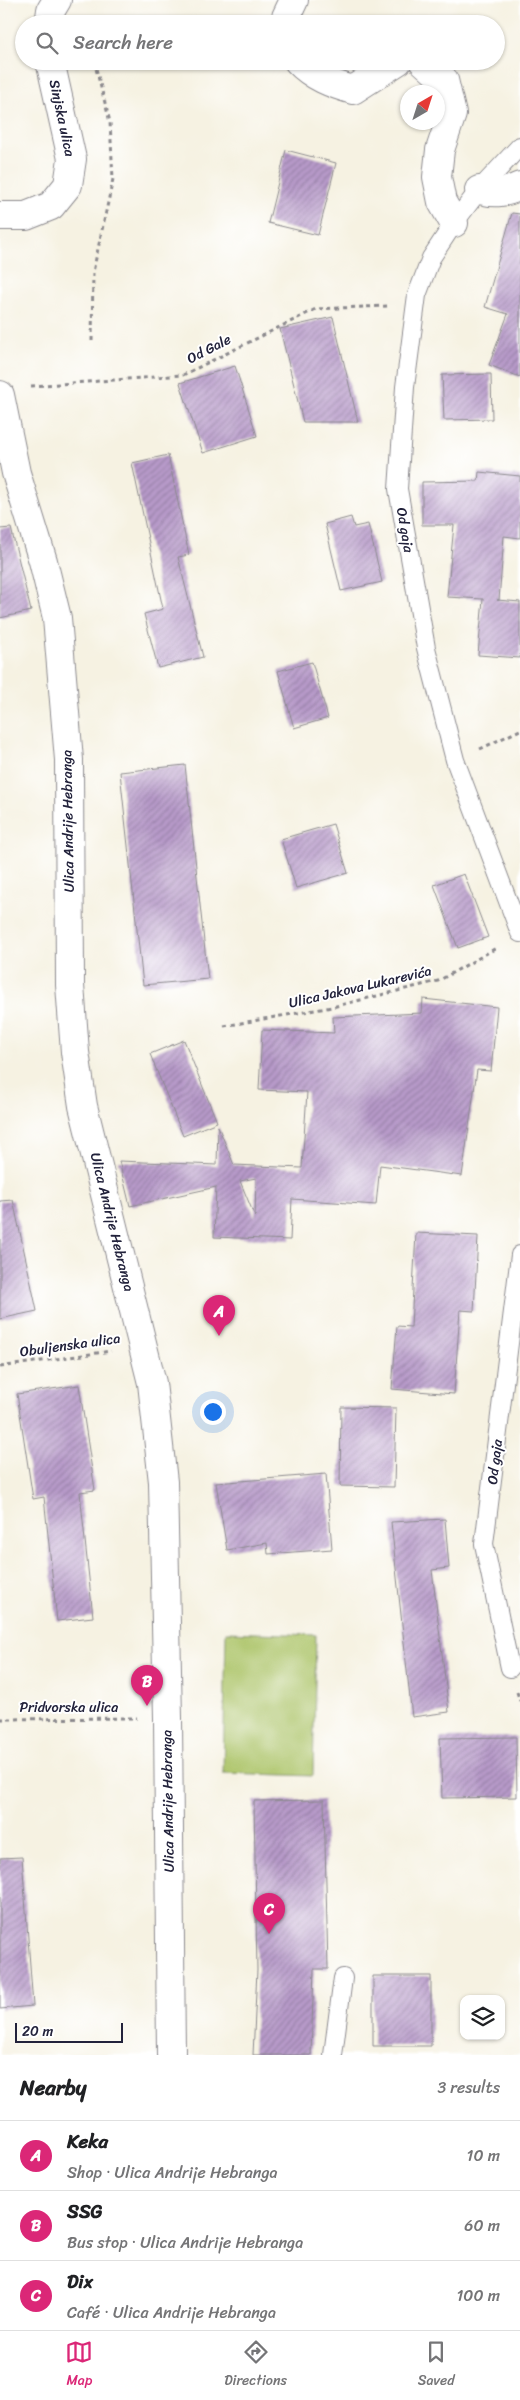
<!DOCTYPE html>
<meta charset="utf-8">
<style>
body{margin:0;font-family:Sriracha,sans-serif;background:#f6f6f6;color:#202124}
.controls{position:absolute;right:15px;bottom:15px;display:grid;overflow:hidden;border-radius:10px;box-shadow:0 1px 4px #0004}
.controls button{width:45px;height:45px;display:grid;place-items:center;padding:0;border:0;border-bottom:1px solid #e0e0e0;background:#fff;color:#202124;font:25px sans-serif}
.compass{position:absolute;left:400px;top:85px;width:45px;height:45px;border-radius:50%;background:#fff;box-shadow:0 1px 4px #0004;rotate:39deg}
.scale{position:absolute;left:15px;bottom:12px;width:108px;box-sizing:border-box;padding-left:5px;border:2px solid #22223b;border-top:0;font-size:14px;line-height:18px;white-space:nowrap;color:#22223b;-webkit-text-stroke:4px #fff;paint-order:stroke}
.you{position:absolute;left:212px;top:1411px;width:18px;height:18px;margin:-12px;border:4px solid #fff;border-radius:50%;background:#1a73e8;box-shadow:0 0 0 8px #1a73e833}
.badge{display:grid;place-items:center;width:32px;height:32px;border-radius:50%;background:#db2777;color:#fff;font-size:16px;font-weight:700}
.pin{position:absolute;translate:-50% -41px;filter:drop-shadow(0 1px 2px #0008)}
.pin::after{content:'';position:absolute;top:26px;width:18px;height:15px;background:inherit;clip-path:polygon(0 0,100% 0,50% 100%)}
.list{margin:0;padding:0;list-style:none}
h2{display:flex;justify-content:space-between;align-items:center;height:65px;margin:0;padding:0 20px;font-size:21px}
h2 small{font-size:16px;font-weight:400;color:#757577}
.list li{display:grid;grid-template-columns:32px 1fr auto;gap:15px;align-items:center;box-sizing:border-box;height:70px;padding:0 20px;border-top:1px solid #e0e0e0}
.list b{display:block;font-size:19px;white-space:nowrap}
.list p{margin:0;font-size:16px;white-space:nowrap;color:#757577}
.list em{font-size:16px;font-style:normal;color:#757577}
.icon{flex:none;width:28px;height:28px;fill:none;stroke:currentColor;stroke-width:2;stroke-linecap:round;stroke-linejoin:round}
.map{position:relative;flex:none;width:520px;height:2055px;overflow:hidden}
.search{position:absolute;background:#fff;box-shadow:0 1px 4px #0004;left:15px;right:15px;top:15px;height:55px;display:flex;align-items:center;gap:12px;box-sizing:border-box;padding:0 18px;border-radius:28px;color:#757577;font-size:19px}
.sheet{height:275px;background:#fff}
nav{display:flex;justify-content:space-around;align-items:center;box-sizing:border-box;height:70px;border-top:1px solid #e0e0e0;background:#fff;font-size:14px;color:#757577}
nav a{display:grid;justify-items:center;gap:2px}
nav .on{color:#db2777}
.map>svg:first-child{display:block}
</style>
<div class="map">
<svg width="520" height="2055" viewBox="0 0 520 2055">
<defs>
<pattern id="building-hatch" width="6" height="6" patternUnits="userSpaceOnUse" patternTransform="scale(1.25)"><rect width="6" height="6" fill="#b79ac9"/><path d="M-1 1l2-2M0 6l6-6M5 7l2-2" fill="none" stroke="#947da4"/></pattern>
</defs>
<rect width="100%" height="100%" fill="#fff"/>
<filter id="ink" filterUnits="userSpaceOnUse"><feTurbulence type="fractalNoise" baseFrequency=".02" numOctaves="2"/><feDisplacementMap in="SourceGraphic" scale="10" xChannelSelector="R" yChannelSelector="G"/><feConvolveMatrix kernelMatrix="1 2 1 2 8 2 1 2 1" color-interpolation-filters="sRGB"/></filter>
<filter id="wash" filterUnits="userSpaceOnUse"><feTurbulence type="fractalNoise" baseFrequency=".0096" numOctaves="4" result="noise"/><feDisplacementMap in="SourceGraphic" scale="20" xChannelSelector="R" yChannelSelector="G"/><feGaussianBlur stdDeviation="1.12" result="paint"/><feColorMatrix in="noise" values="0 0 0 0 0 0 0 0 0 0 0 0 0 0 0 0 0 1.4 0 .05"/><feComposite in="paint" operator="in"/></filter>
<g filter="url(#wash)">
<rect width="100%" height="100%" fill="#f6f2e2"/>
<path fill="#adc56a" stroke="#687452" d="M226 1632 316 1635 313 1776 223 1773Z"/>
<g id="blocks">
<path fill="url(#building-hatch)" fill-rule="evenodd" d="M286 150 336 163 318 235 268 223Z
M512 213 520 214V377L489 365 508 314 485 307Z
M333 317 358 422H303L280 329Z
M235 366 257 436 203 453 180 383Z
M491 374 492 419 444 420 442 375Z
M168 455 189 555 178 557 203 657 158 668 144 614 163 609 132 463Z
M479 472 520 476V538L504 536 499 600H497L520 602V658L478 655 483 599 447 597 454 525H422V482L478 481Z
M351 517 354 527 368 524 382 582 341 591 325 524Z
M11 528 31 611 0 618V529Z
M312 662 328 718 294 728 278 671Z
M185 765 208 979 143 985 120 772Z
M333 824 348 873 296 888 281 839Z
M464 874 488 937 458 948 434 885Z
M423 999 497 1007 491 1071 477 1070 462 1176 380 1165 376 1205 292 1199 290 1240 214 1237 216 1187 130 1206 119 1161 217 1165 218 1126 234 1165 302 1168 307 1092 259 1090 262 1030 334 1033 333 1017 422 1013ZM256 1178 255 1217 240 1181Z
M184 1040 217 1122 183 1136 150 1054Z
M13 1200 37 1311 0 1319V1201Z
M416 1233 478 1236 474 1311 460 1310 454 1394 392 1389 397 1326 411 1327Z
M79 1385 95 1490 80 1492 93 1617 57 1621 44 1497 33 1499 17 1394Z
M341 1407 396 1408 394 1487 340 1486Z
M326 1474 332 1549 268 1554 267 1543 227 1550 216 1483Z
M445 1519 449 1568 432 1570 449 1712 412 1717 391 1522Z
M516 1737 517 1797 442 1798 440 1738Z
M324 1800 328 1969H314L311 2055H253L257 1970 254 1801Z
M22 1857 33 2006 0 2009V1858Z
M373 1976H431V2046H373Z"/>
</g>
</g>
<g filter="url(#ink)">
<use href="#blocks" fill-opacity="0" stroke="#8c8a8e" stroke-width="1"/>
<g fill="none" stroke-linecap="round" stroke-linejoin="round">
<defs>
<path id="service" d="M520 146 479 190 454 223 431 258 417 295 405 387 398 489 426 648 455 760 520 933
M510 1668 484 1544 520 1255
M333 2055 343 1978"/>
<path id="minor" d="M49 24 51 10 57 0
M286 24V17L294 0
M298 61C313 77 332 84 353 90L398 61
M423 61 444 80 452 114 440 150 437 177 442 202 454 223
M479 190C495 194 506 193 520 186
M0 216H26L51 206 68 185 72 159 50 61"/>
<path id="tertiary" d="M0 395 16 473 43 561 57 618 69 760 70 985 75 1052 83 1106 152 1383 163 1482 168 1718 171 2055"/>
</defs>
<use href="#service" stroke="#8c8a8e" stroke-width="20"/>
<use href="#minor" stroke="#8c8a8e" stroke-width="30"/>
<use href="#tertiary" stroke="#8c8a8e" stroke-width="30"/>
<path stroke="#8c8a8e" stroke-width="3" stroke-dasharray="4 4" stroke-linecap="butt" d="M92 341 93 272 113 179 110 122 94 61
M31 386 183 375 316 309 388 306
M480 749 520 730
M224 1026 332 1007 438 981 498 947
M0 1367 111 1351
M517 1692 520 1701
M0 1719 137 1718"/>
<use href="#service" stroke="#fff" stroke-width="18"/>
<use href="#minor" stroke="#fff" stroke-width="28"/>
<use href="#tertiary" stroke="#fff" stroke-width="28"/>
</g>
</g>
<g text-anchor="middle" dominant-baseline="central" stroke-width="4" stroke-linejoin="round" paint-order="stroke">
<g font-size="14" fill="#22223b" stroke="#fff">
<text transform="translate(62 118) rotate(78)">Sinjska ulica</text>
<text transform="translate(209 349) rotate(-27)">Od Gale</text>
<text transform="translate(405 530) rotate(80)">Od gaja</text>
<text transform="translate(68 821) rotate(-91)">Ulica Andrije Hebranga</text>
<text transform="translate(360 987) rotate(-13)">Ulica Jakova Lukarevića</text>
<text transform="translate(112 1222) rotate(76)">Ulica Andrije Hebranga</text>
<text transform="translate(70 1345) rotate(-8)">Obuljenska ulica</text>
<text transform="translate(495 1462) rotate(-83)">Od gaja</text>
<text x="69" y="1707">Pridvorska ulica</text>
<text transform="translate(168 1801) rotate(-91)">Ulica Andrije Hebranga</text>
</g>
</g>
</svg>
<div class="controls">
<button><svg class="icon" aria-label="layers" viewBox="0 0 24 24"><path d="M12 4l9 5-9 5-9-5zM3 14l9 5 9-5"/></svg></button>
</div>
<svg class="compass" viewBox="-18 -18 36 36"><path d="M0-13l5 13h-10z" fill="#e53935"/><path d="M0 13l5-13h-10z" fill="#757577"/></svg>
<div class="scale">20 m</div>
<div class="you"></div>
<div class="pin badge" style="left:219px;top:1336px">A</div>
<div class="pin badge" style="left:147px;top:1706px">B</div>
<div class="pin badge" style="left:269px;top:1934px">C</div>
<div class="search"><svg class="icon" aria-label="search" viewBox="0 0 24 24"><circle cx="10" cy="10" r="6"/><path d="M15 15l6 6"/></svg>Search here</div>
</div>
<section class="sheet">
<h2>Nearby<small>3 results</small></h2>
<ul class="list">
<li><span class="badge">A</span><div><b>Keka</b><p>Shop · Ulica Andrije Hebranga</p></div><em>10 m</em></li>
<li><span class="badge">B</span><div><b>SSG</b><p>Bus stop · Ulica Andrije Hebranga</p></div><em>60 m</em></li>
<li><span class="badge">C</span><div><b>Dix</b><p>Café · Ulica Andrije Hebranga</p></div><em>100 m</em></li>
</ul>
</section>
<nav>
<a class="on"><svg class="icon" aria-label="map" viewBox="0 0 24 24"><path d="M3 6l6-2 6 2 6-2v14l-6 2-6-2-6 2zM9 4v14M15 6v14"/></svg>Map</a>
<a><svg class="icon" aria-label="directions" viewBox="0 0 24 24"><path d="M12 3l9 9-9 9-9-9zM9 14v-3h6M13 9l2 2-2 2"/></svg>Directions</a>
<a><svg class="icon" aria-label="saved" viewBox="0 0 24 24"><path d="M7 4h10v16l-5-4-5 4z"/></svg>Saved</a>
</nav>
